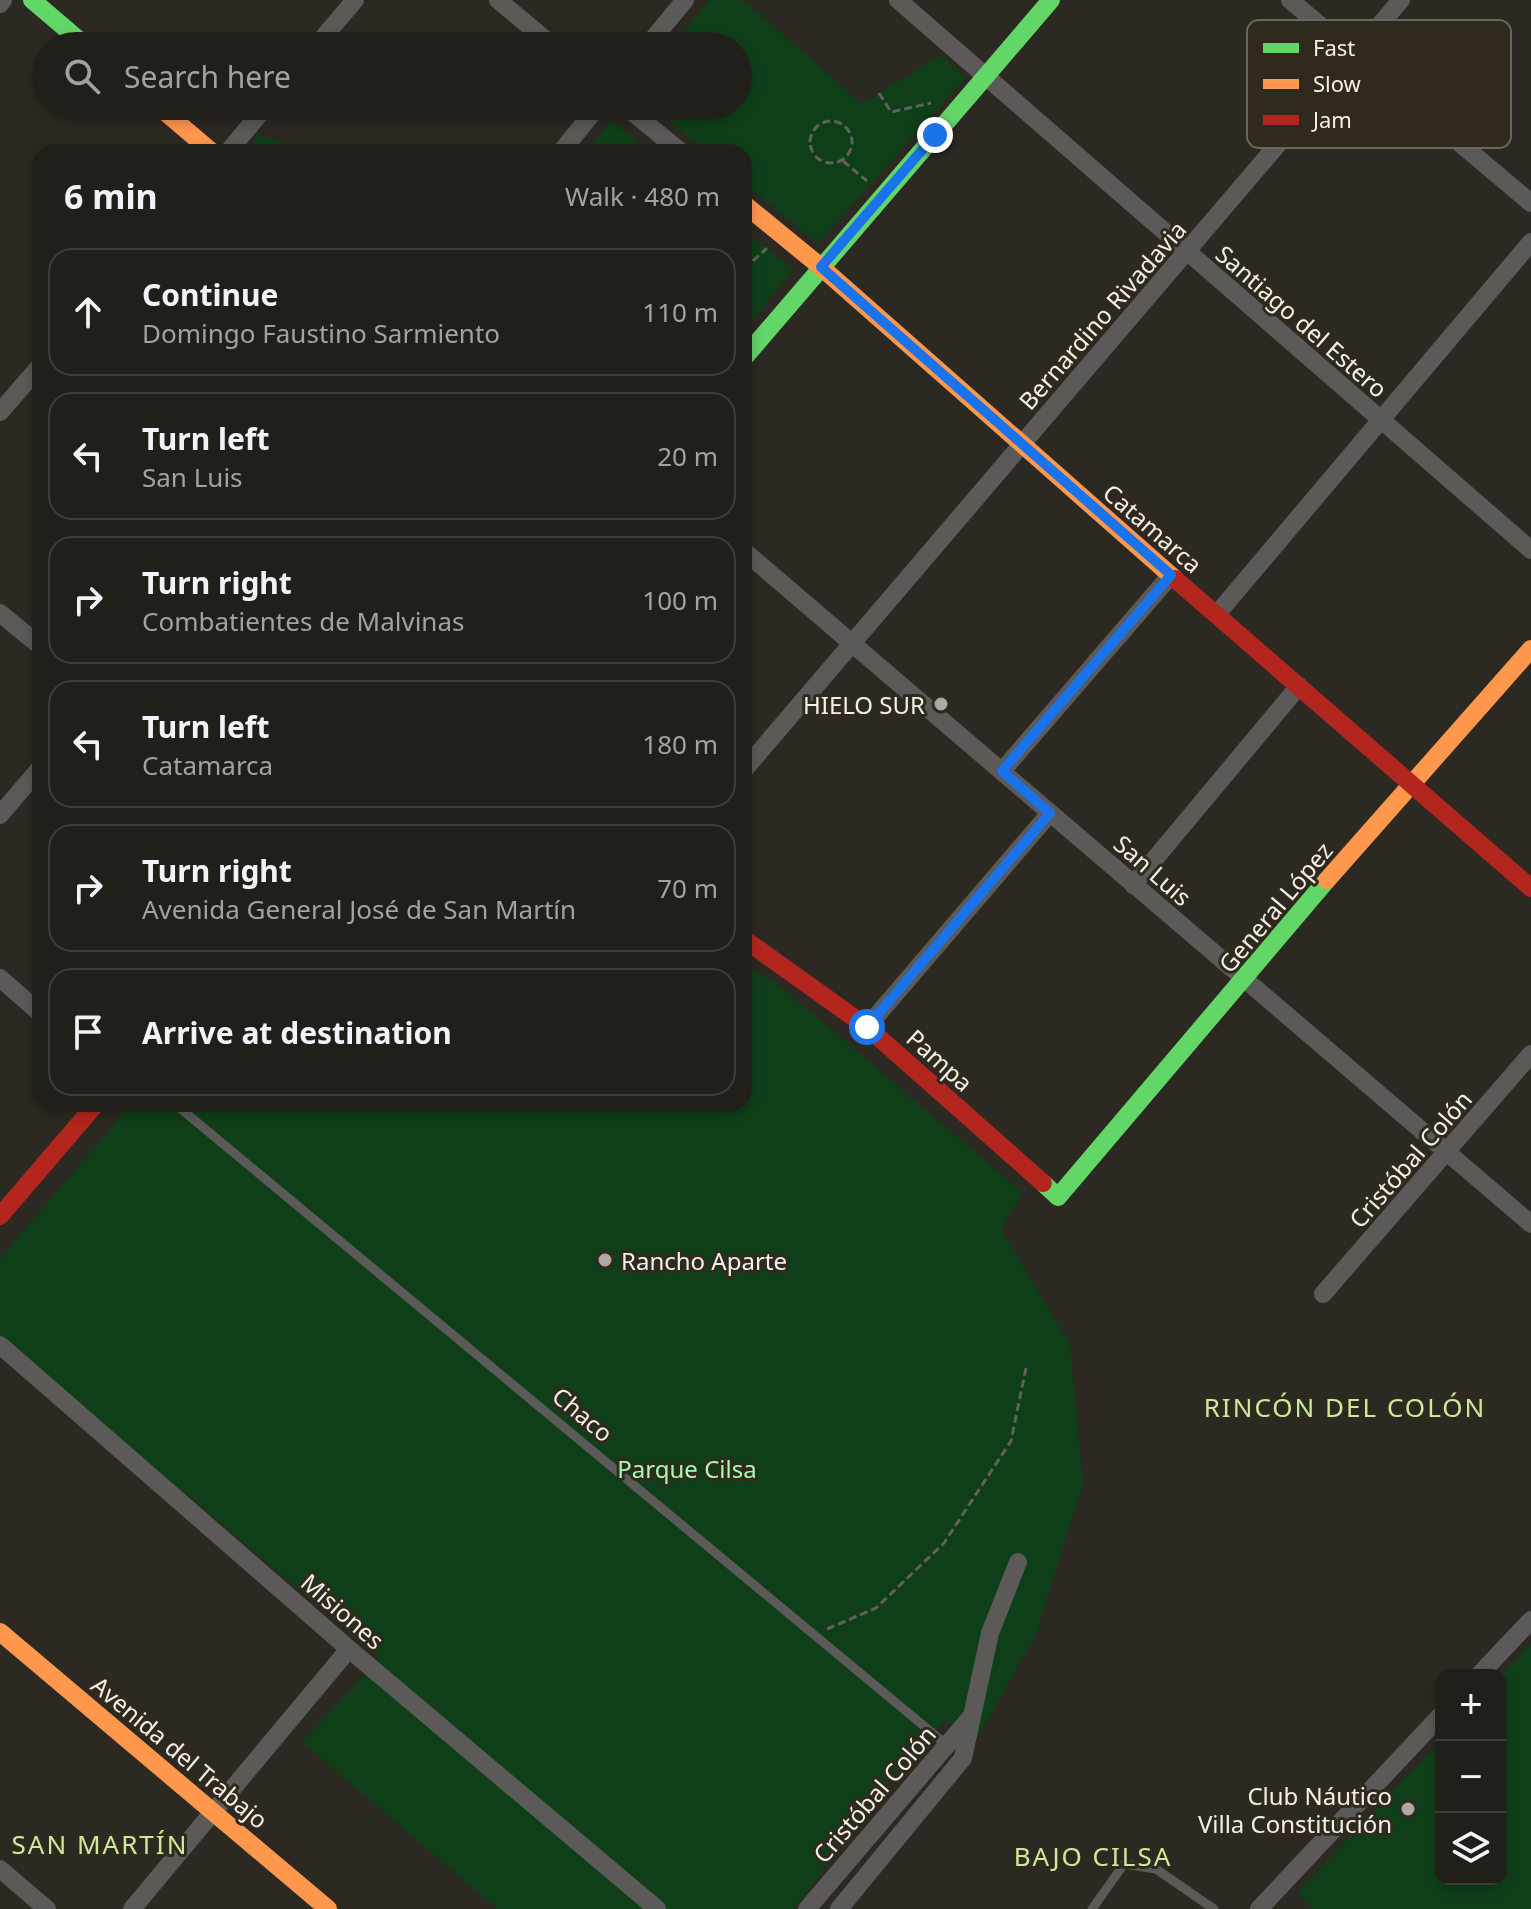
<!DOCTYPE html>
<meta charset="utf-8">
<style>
body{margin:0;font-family:"Noto Sans",sans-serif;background:#292723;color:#f1f3f6}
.controls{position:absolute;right:24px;bottom:24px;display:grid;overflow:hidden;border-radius:16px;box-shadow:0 4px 12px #0003}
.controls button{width:72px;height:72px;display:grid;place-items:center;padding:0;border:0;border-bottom:2px solid #3e3d39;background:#211f1a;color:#f1f3f6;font:40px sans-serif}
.stop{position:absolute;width:24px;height:24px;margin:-18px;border:6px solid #1a73e8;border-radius:50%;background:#fff}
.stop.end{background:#1a73e8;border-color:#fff;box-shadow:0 2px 8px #0008}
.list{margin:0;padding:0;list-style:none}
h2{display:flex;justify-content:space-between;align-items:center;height:104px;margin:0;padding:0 32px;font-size:34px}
h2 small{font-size:26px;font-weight:400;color:#a2a2a2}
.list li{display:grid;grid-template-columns:52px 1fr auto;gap:24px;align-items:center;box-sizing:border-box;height:128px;margin:0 16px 16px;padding:0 16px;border:2px solid #3e3d39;border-radius:24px}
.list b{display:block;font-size:30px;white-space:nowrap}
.list p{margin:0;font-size:26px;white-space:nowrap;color:#a2a2a2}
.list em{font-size:26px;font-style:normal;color:#a2a2a2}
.icon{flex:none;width:44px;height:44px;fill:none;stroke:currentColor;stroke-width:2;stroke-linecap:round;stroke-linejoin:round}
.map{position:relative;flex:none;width:1531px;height:1909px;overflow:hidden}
.search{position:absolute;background:#211f1a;box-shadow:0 4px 12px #0003;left:32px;top:32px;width:720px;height:88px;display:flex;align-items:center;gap:20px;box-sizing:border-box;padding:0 28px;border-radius:44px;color:#a2a2a2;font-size:30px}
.panel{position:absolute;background:#211f1a;box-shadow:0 4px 12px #0003;left:32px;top:144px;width:720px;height:968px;border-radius:24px}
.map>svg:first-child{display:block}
</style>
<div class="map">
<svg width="1531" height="1909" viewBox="0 0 1531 1909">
<rect width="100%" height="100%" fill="#2c2922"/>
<path fill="#0f3f19" d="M710 0H743L862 104 940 55 966 77 818 244 744 183V152H707L651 106H738V46H671Z
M611 121 649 152H585Z
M257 135 319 152H251Z
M744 230 793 270 744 331Z
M744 963 785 990 1023 1193 1001 1229 1070 1345 1083 1483 1036 1635 975 1742 945 1720 905 1762 794 1909H497L302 1742 380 1658 0 1337V1259L131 1104H744Z
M1531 1644V1909H1312L1298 1892 1441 1740V1879H1501V1676Z"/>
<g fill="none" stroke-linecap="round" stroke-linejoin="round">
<path stroke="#62605e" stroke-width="3" stroke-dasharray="8 4" stroke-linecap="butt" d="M879 93 891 112 931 103
M810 142a21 21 0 1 1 42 0a21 21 0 1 1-42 0Z
M843 161 867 181
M744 269 767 248
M827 1629 876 1608 944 1543 1011 1441 1026 1368"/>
<path stroke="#5c5a58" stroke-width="9" d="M175 1104 948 1746
M1092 1909 1124 1864 1156 1869 1214 1909"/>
<path stroke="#5c5a58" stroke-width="18" d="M498 0 553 46
M898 0 1531 550
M1290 0 1531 203
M0 4 3 0
M316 46 355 0
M647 46 685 0
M625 106 681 152
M228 152 266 106
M561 152 598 106
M0 412 40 366
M744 551 1531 1224
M0 613 40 646
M1217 614 1531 242
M744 770 1401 0
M1002 771 1171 575
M0 815 40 768
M1133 885 1299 686
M0 978 40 1013
M867 1027 1050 813
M1323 1294 1531 1054
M0 1345 349 1649 657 1909
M1479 1675 1531 1620
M0 1869 47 1909
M132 1909 349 1649
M807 1909 970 1718
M839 1909 963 1758 990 1633 1018 1562
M1259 1909 1441 1715"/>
<path stroke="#63d668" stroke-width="18" d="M32 0 86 46
M744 358 1051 0
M1043 1183 1058 1197 1327 880"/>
<path stroke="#ff974d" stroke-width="18" d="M158 106 212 152
M744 204 821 267 1175 579
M1327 880 1531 649
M0 1632 328 1909"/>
<path stroke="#b3261e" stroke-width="18" d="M1175 579 1531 888
M744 939 867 1027 1043 1183
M0 1216 96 1104"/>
</g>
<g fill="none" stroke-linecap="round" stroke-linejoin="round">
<path stroke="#1a73e8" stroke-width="10" d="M867 1027 1050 813 1002 771 1171 575 821 267 935 135"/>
</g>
<g fill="#aeaaa3" stroke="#302a1e" stroke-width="3">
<circle cx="941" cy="704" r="8"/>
<circle cx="605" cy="1260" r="8"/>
<circle cx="1408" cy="1809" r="8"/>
</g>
<g text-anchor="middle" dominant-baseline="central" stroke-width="6" stroke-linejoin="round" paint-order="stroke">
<g font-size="24" fill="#f4f0e9" stroke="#302a1e">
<text transform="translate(1102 315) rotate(-49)">Bernardino Rivadavia</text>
<text transform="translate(1302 321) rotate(41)">Santiago del Estero</text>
<text transform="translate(1153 528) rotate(41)">Catamarca</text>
<text transform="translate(1153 870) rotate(41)">San Luis</text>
<text transform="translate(1275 907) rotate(-50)">General López</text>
<text transform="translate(940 1060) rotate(42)">Pampa</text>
<text transform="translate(1410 1159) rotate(-49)">Cristóbal Colón</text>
<text transform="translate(583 1414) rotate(40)">Chaco</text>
<text transform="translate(343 1611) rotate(41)">Misiones</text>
<text transform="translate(180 1752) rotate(40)">Avenida del Trabajo</text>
<text transform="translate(874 1794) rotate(-49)">Cristóbal Colón</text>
</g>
<g font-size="24" fill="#f4f0e9" stroke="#302a1e" text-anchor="end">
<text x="925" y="704">HIELO SUR</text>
<text x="621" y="1260" text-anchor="start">Rancho Aparte</text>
<text x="1392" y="1795">Club Náutico<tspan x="1392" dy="28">Villa Constitución</tspan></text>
</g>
<g font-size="24" fill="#a3fdae" stroke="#302a1e">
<text x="687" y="1468">Parque Cilsa</text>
</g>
<g font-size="26" letter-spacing="2" fill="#cee99f" stroke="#302a1e">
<text x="1345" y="1407">RINCÓN DEL COLÓN</text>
<text x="100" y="1844">SAN MARTÍN</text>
<text x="1093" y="1856">BAJO CILSA</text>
</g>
</g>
<rect x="1247" y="20" width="264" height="128" rx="12" fill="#302a1e" stroke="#6b655b" stroke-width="2"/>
<rect x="1263" y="43" width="36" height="10" fill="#63d668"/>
<rect x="1263" y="79" width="36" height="10" fill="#ff974d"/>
<rect x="1263" y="115" width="36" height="10" fill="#b3261e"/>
<g font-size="22" fill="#f4f0e9">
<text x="1313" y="56">Fast</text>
<text x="1313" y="92">Slow</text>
<text x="1313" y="128">Jam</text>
</g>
</svg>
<div class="controls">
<button>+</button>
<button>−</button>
<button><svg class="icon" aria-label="layers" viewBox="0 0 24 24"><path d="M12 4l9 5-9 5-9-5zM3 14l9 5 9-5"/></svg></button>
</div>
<div class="stop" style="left:867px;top:1027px"></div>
<div class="stop end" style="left:935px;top:135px"></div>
<div class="search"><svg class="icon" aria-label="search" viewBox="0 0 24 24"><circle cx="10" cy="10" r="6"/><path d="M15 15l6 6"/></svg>Search here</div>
<section class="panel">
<h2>6 min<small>Walk · 480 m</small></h2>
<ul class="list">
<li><svg class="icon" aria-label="ahead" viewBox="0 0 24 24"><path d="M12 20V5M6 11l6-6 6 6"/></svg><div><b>Continue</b><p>Domingo Faustino Sarmiento</p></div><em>110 m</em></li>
<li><svg class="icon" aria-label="left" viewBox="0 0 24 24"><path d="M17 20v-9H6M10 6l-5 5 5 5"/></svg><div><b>Turn left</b><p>San Luis</p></div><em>20 m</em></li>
<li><svg class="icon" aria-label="right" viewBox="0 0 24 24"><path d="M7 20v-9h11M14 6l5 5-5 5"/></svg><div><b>Turn right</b><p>Combatientes de Malvinas</p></div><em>100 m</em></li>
<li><svg class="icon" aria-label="left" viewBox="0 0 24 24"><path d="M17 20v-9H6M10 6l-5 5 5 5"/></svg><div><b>Turn left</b><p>Catamarca</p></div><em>180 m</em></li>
<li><svg class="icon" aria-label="right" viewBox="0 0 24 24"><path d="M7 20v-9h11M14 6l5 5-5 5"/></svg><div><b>Turn right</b><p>Avenida General José de San Martín</p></div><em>70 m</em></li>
<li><svg class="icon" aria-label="arrive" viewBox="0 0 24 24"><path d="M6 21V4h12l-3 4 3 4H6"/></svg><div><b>Arrive at destination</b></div></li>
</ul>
</section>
</div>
